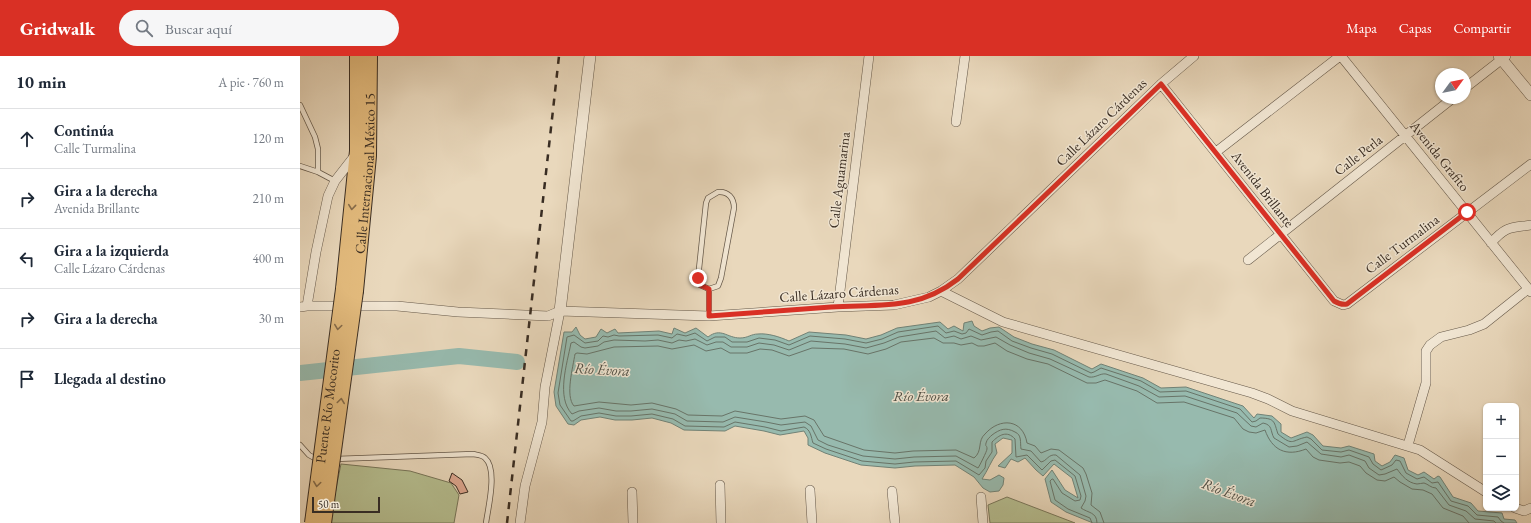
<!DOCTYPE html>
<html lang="es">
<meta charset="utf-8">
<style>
body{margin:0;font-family:"EB Garamond",serif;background:#f6f6f7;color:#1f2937}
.controls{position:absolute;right:12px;bottom:12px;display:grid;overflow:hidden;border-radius:6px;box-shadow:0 1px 3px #0004}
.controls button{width:36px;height:36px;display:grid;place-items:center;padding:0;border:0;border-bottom:1px solid #e0e1e3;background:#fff;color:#1f2937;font:20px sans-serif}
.compass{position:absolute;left:1135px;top:12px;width:36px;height:36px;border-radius:50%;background:#fff;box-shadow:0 1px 3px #0004;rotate:57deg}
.scale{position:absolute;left:12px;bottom:10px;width:68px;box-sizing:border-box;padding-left:4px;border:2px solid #392d23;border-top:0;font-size:11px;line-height:14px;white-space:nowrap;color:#392d23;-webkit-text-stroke:3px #f1e6d3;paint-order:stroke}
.stop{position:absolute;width:12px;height:12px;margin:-9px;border:3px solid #d93025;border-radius:50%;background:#fff}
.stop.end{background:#d93025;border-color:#fff;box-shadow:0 1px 4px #0008}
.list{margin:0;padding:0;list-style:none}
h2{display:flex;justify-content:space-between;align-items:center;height:52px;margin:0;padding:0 16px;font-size:17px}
h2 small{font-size:13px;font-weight:400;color:#747a83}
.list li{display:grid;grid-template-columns:26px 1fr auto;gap:12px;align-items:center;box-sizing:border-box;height:60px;padding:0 16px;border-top:1px solid #e0e1e3}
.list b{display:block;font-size:15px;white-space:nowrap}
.list p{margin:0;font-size:13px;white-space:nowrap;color:#747a83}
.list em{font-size:13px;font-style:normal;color:#747a83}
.icon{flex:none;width:22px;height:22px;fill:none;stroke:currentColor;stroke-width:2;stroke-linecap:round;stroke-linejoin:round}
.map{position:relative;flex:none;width:1231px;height:467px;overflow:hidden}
header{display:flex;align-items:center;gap:24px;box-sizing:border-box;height:56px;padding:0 20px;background:#d93025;color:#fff}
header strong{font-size:19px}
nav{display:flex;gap:22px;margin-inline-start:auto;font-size:14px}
.search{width:280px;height:36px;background:#f6f6f7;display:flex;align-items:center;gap:10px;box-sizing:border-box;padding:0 14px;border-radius:22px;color:#747a83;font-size:15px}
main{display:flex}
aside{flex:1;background:#fff}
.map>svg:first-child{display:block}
</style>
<header>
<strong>Gridwalk</strong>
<div class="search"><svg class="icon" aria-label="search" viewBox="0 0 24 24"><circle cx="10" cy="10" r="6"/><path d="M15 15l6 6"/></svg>Buscar aquí</div>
<nav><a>Mapa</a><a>Capas</a><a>Compartir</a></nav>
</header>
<main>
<aside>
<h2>10 min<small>A pie · 760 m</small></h2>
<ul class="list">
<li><svg class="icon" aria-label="ahead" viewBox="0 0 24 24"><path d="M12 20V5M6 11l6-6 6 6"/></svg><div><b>Continúa</b><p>Calle Turmalina</p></div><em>120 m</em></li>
<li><svg class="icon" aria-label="right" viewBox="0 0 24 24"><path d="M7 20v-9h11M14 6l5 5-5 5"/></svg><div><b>Gira a la derecha</b><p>Avenida Brillante</p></div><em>210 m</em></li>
<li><svg class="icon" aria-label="left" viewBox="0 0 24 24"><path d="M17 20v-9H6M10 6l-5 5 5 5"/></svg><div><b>Gira a la izquierda</b><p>Calle Lázaro Cárdenas</p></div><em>400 m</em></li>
<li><svg class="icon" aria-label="right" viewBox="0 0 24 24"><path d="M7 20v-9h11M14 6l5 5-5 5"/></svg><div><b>Gira a la derecha</b></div><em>30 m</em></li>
<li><svg class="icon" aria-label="arrive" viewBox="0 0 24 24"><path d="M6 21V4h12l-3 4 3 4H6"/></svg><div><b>Llegada al destino</b></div></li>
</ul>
</aside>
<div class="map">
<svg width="1231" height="467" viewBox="0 0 1231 467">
<rect width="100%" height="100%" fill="#e9d8bc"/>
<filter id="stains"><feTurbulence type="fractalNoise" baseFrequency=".005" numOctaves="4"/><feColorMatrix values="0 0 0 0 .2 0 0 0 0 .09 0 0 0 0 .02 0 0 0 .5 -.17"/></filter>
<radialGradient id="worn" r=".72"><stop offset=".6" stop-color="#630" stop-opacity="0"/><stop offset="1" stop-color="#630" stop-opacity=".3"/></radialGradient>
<path fill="#b6bf91" stroke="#78765a" d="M41 408 110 415 151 427 159 439 154 467H29Z
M707 441 775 467H690L688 449Z"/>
<path fill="#97baae" stroke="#718276" d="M672 265 674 270 682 275 690 272 699 271 714 281 732 288 754 294 792 313 801 308 843 322 861 332 886 331 943 350 954 362 957 358 972 360 981 368V376L991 382 1007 376 1013 379 1023 390 1041 392 1049 390 1074 398 1075 405 1082 410 1090 406 1095 399 1104 402 1108 414 1118 419 1124 416 1134 423 1138 420 1140 421 1153 441 1171 447 1178 455 1202 457 1204 463 1215 464 1217 467H793L766 456 751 446 745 423 752 414 765 434 778 442 772 422 754 408 743 420 736 414 725 402 718 406 711 403 705 412 698 410 712 397V384L703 382 695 388 697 397C691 405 688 414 682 423L690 424 699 419 704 422 703 429 699 435 690 436 683 432 674 421 655 409 615 410 595 412 561 409 525 397 508 389V382L504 375 480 379 464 375 435 370 425 375 384 374 371 367 352 362 332 364H315L300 361 281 364 274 369 268 368 256 350 254 336 264 276H272L276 271 280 279 285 283 296 281 301 273 307 277 315 273 318 277 359 275 372 278 374 272 385 277 396 272 408 281C421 271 427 282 440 282 448 282 451 278 458 278 468 277 480 281 489 285L509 276 546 279 566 283 581 279 597 272 640 266 648 273 654 270 663 275 664 267Z"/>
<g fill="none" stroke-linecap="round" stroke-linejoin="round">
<path stroke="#687468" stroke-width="1" d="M792 467 790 462 768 453 755 444 750 425 752 423H753L762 437 775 445 780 444 781 440 775 420 755 404 751 405 742 414 727 399 716 401 715 383C707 374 699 379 692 386V396L686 405 685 412 679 419 656 405 614 406 595 408 562 405 526 393 513 387C511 381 511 374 504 371L481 375 465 371 435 366 424 371 385 370 373 363 352 358 331 360H316L299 357 281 360 273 365H271L260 349 258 337 267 281 274 279 285 287 298 285 303 280 308 281 314 279 319 280 358 279 372 282 377 278 386 280 395 277 407 285 415 281H425L432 286H447L459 282 475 284 489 289 510 280 545 283 566 287 582 283 598 276 638 270 646 277 654 275 662 278 666 277 669 273 682 279 691 276 698 275 712 285 731 292 752 298 791 317 794 316 801 312 841 325 860 336 886 335 940 353 952 366 956 365 960 362C976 362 974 367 978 378 994 391 991 384 1007 381L1011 383 1022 394 1041 396 1049 394 1069 401 1073 408 1081 414 1092 409 1096 404 1100 405 1106 417 1117 423 1124 421 1132 427 1138 426 1151 445 1168 450 1177 459 1198 461 1201 465 1204 467
M797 467C797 456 788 457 781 452L785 445 786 440 780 419 756 399C748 398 747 405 741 406L731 395 721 393C720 386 722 379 715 376 706 371 700 373 692 379 690 381 687 383 686 387 685 392 687 388 687 393 687 395 679 411 678 412L656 400 614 401 595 403 563 400 528 389 518 384 511 370 505 366 481 369 466 366 435 361 423 366 387 365 375 358 352 353 331 355H316L299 352 279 355 272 358C256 341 267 308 271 287L274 286 281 291 285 292 298 290 304 286 314 284 345 285 358 284 372 287 379 284 386 285 395 283 407 289 416 286H423L431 291H447L459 287 474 289 489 294 511 285 545 288 566 292 584 287 599 281 636 275 645 282 654 280 661 283 671 280 681 284 696 281 710 289 729 297 750 303 789 321C796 322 800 317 806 318L839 330 859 341 885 340 937 357 951 370 956 371 963 367C973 369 970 375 974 382L989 391 997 390 1007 386 1021 398 1041 401 1049 399 1065 405 1069 412 1079 419 1085 418 1097 413C1102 420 1108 427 1117 428 1119 428 1122 427 1124 427 1128 428 1131 432 1136 432L1149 449 1166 455 1175 463 1194 465 1196 467
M804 467 800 456 791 449 792 437 786 418 783 412 759 394 751 393 741 397 735 390 727 387C723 363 700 361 685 378 677 385 683 395 674 402L656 394 613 395 595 397 564 394 524 380 514 364 505 360 481 363 435 355 422 360 388 359 376 353 352 347 331 349 299 346 274 350C265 340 273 311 275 298L277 297 287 298 314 291 358 290 372 293 394 289 406 295 421 292 430 297H447L460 293 472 294 489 300 512 292 544 293 568 298 586 293 601 286 634 282 643 287H654L661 289 672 287 678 290H684L695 287 707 295 727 303 748 308 787 327H796L805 324 837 335 857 347 884 346 934 362 943 373 949 376 956 377 965 374C972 394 986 401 1006 393L1013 401 1019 404 1040 407 1049 406 1060 410 1066 417 1077 424 1085 425 1094 421 1100 426 1112 433 1123 434 1132 438 1143 452 1163 460 1169 467"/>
<path stroke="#97baae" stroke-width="16" d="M0 317 159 300 217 306"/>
</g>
<path fill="#dea891" stroke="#392d23" d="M152 417 162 424 168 436 160 438 156 430 149 425Z"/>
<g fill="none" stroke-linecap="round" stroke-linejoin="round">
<defs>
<path id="service" d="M0 49 15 81 18 93V116
M0 110 18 116 35 125
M418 136C428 135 434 142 434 152L421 222 418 230 409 233 400 229 398 222 406 147 408 142Z
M409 233V260
M0 389 9 399 18 404
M35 403 173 398C177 399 182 399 185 402 198 413 188 452 186 467"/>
<path id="minor" d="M1041 0 1231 236
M861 28 1034 245 1043 249 1047 248 1231 108
M1165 32 1206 0
M656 66 665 0
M916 96 1040 0
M1191 187C1206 170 1210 172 1231 169
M948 204 1153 42
M641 235 703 266 952 337 968 343 992 355 1120 394 1186 436
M7 250 16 196 28 140 35 125 56 98
M0 251 7 250H97L158 256 248 260 260 255 409 260 538 251 594 249 629 241 641 235 658 223 861 28 894 0
M538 251 569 0
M1108 389 1126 327V295L1130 289 1141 281 1169 274 1184 268 1228 233
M420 429 421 467
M510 434 512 467
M592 435 595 467
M332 436 333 467
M681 441 683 467
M1215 452 1224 455 1231 452
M220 467 225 430 242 366 245 331 260 255"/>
<path id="tertiary" d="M1199 0 1231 39
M260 255 290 0"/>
<g id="primary">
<path d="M43 233 57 95V0"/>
<path id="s1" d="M56 235 69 100 70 0"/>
</g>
</defs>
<use href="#service" stroke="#655849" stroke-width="6"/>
<use href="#minor" stroke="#655849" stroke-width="10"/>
<use href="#tertiary" stroke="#655849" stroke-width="12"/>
<use href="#primary" stroke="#392d23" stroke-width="16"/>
<use href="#service" stroke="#f1e6d3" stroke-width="4.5"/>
<use href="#minor" stroke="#f1e6d3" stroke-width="9"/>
<use href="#tertiary" stroke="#f1e6d3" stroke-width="11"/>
<use href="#primary" stroke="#e4bc7e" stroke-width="14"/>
<path stroke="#392d23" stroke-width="2.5" stroke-dasharray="7 7" stroke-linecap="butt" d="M207 467 259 0"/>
<defs>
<g id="primary-bridge">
<path id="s2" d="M12 467 43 233"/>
<path d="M24 467 56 235"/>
</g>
</defs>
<use href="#primary-bridge" stroke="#392d23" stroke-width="16" stroke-linecap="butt"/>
<use href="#primary-bridge" stroke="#e4bc7e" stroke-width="14"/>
</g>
<defs><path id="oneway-chevron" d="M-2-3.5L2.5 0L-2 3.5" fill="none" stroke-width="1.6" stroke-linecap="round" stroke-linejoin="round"/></defs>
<g stroke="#866d4c">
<use href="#oneway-chevron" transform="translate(52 151) rotate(96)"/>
<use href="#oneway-chevron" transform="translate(38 271) rotate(98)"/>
<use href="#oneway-chevron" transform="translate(41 345) rotate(-82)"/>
<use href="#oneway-chevron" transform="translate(17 428) rotate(98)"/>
</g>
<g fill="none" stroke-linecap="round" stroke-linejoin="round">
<path stroke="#d93025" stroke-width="5" d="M398 222 400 229 409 233V260C450 257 490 254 531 251 579 248 617 255 658 223L861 28 1034 245C1039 248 1042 249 1047 248L1167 156"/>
</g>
<g text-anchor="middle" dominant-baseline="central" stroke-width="3" stroke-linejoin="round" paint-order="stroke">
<g font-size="14" fill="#392d23" stroke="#f1e6d3">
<text transform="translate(801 66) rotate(-44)">Calle Lázaro Cárdenas</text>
<text transform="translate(1058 99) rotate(-38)">Calle Perla</text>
<text transform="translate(1140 100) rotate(51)">Avenida Grafito</text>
<text stroke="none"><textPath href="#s1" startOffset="118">Calle Internacional México 15</textPath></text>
<text transform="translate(539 124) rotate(-83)">Calle Aguamarina</text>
<text transform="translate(963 133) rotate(52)">Avenida Brillante</text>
<text transform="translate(1102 188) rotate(-37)">Calle Turmalina</text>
<text transform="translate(539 237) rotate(-4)">Calle Lázaro Cárdenas</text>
<text stroke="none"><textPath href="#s2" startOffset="118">Puente Río Mocorito</textPath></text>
</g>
<g font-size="15" font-style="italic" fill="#505046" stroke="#f1e6d3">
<text transform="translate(302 313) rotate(3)">Río Évora</text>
<text x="621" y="339">Río Évora</text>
<text transform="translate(929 436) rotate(20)">Río Évora</text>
</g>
</g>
<rect width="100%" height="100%" filter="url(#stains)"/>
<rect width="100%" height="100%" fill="url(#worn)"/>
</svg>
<div class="controls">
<button>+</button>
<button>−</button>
<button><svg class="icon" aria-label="layers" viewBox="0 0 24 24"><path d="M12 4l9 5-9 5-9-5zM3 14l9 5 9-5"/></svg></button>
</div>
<svg class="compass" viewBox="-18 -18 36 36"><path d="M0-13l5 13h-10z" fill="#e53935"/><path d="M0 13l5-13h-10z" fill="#747a83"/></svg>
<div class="scale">50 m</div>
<div class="stop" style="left:1167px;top:156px"></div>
<div class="stop end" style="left:398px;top:222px"></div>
</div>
</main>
